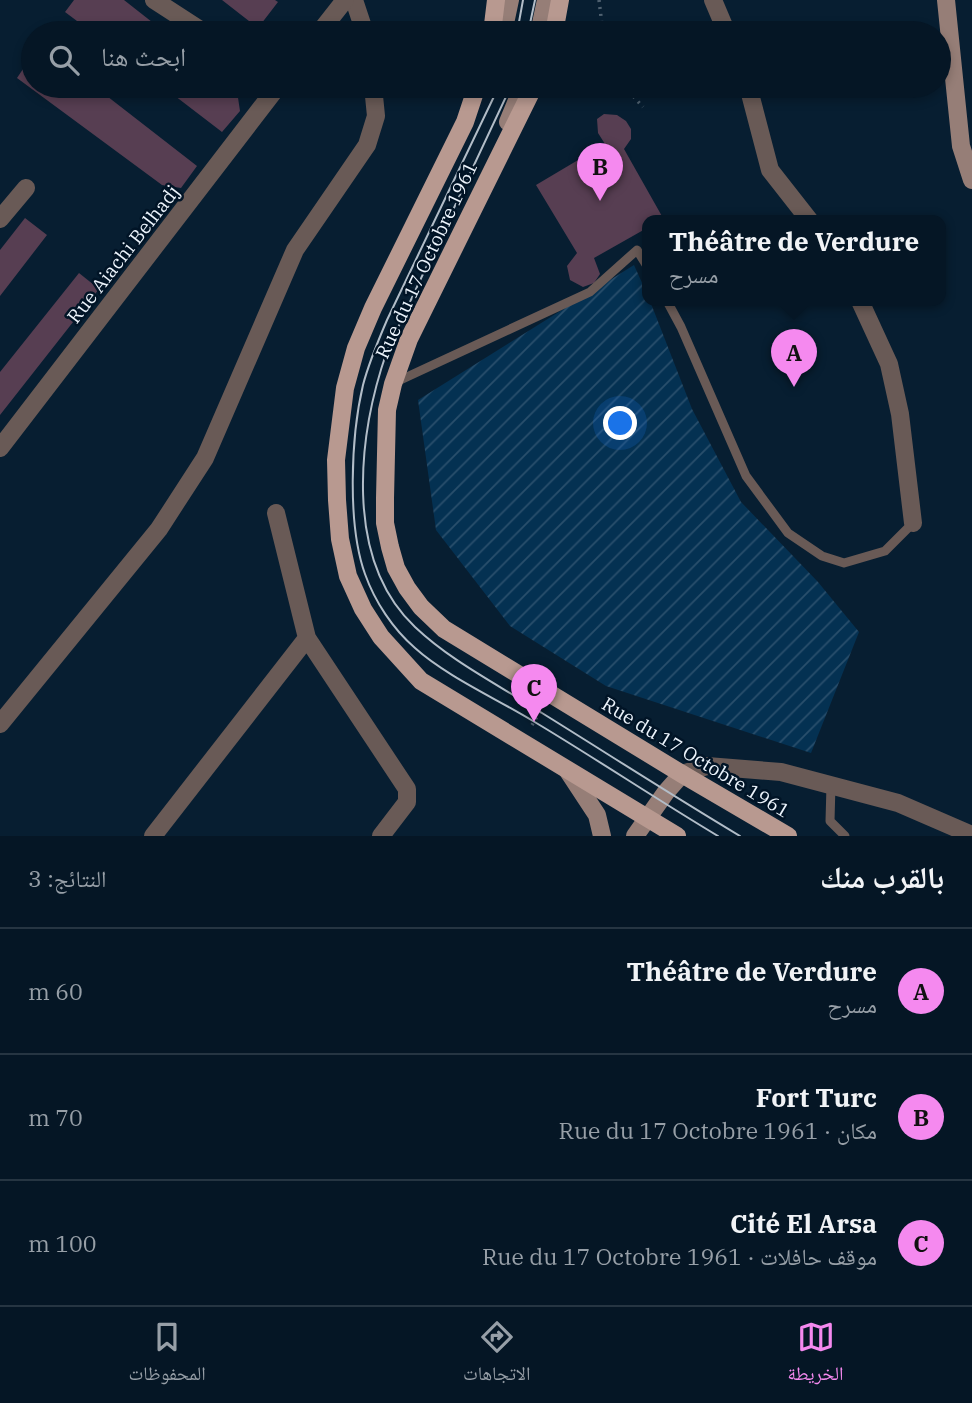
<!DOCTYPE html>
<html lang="ar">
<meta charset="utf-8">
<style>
body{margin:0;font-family:"IBM Plex Serif","Noto Naskh Arabic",serif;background:#132332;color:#f1f3f6;direction:rtl}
.you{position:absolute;left:621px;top:424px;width:24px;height:24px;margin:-18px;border:5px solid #fff;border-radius:50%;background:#1a73e8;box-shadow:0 0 0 10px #1a73e833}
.badge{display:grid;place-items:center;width:46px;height:46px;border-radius:50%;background:#f589ef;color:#111;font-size:23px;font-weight:700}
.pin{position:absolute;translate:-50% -58px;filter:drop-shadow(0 2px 4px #0008)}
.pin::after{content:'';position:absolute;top:37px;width:24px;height:21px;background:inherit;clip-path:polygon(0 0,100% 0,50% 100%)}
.popup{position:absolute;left:642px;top:215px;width:304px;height:91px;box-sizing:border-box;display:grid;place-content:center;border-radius:14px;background:#051625;filter:drop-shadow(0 2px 5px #0005);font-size:23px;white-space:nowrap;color:#979fa7}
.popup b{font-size:26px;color:#f1f3f6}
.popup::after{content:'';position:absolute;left:50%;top:100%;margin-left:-14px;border:14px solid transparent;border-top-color:#051625}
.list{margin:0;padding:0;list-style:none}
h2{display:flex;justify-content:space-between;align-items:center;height:91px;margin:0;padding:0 28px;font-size:30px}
h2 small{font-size:23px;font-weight:400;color:#979fa7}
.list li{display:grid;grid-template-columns:46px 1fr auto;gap:21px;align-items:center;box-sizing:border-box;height:126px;padding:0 28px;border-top:2px solid #263542}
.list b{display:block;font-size:26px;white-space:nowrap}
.list p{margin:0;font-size:23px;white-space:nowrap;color:#979fa7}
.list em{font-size:23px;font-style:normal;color:#979fa7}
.icon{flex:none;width:38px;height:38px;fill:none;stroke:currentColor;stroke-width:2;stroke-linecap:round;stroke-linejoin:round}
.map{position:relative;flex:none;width:972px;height:836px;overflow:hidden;direction:ltr}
.search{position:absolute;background:#051625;box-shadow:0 4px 10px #0003;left:21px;right:21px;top:21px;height:77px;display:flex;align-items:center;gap:18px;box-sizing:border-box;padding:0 24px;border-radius:38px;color:#979fa7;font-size:26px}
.sheet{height:469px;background:#051625}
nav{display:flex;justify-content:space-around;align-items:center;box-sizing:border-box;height:98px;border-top:2px solid #263542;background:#051625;font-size:19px;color:#979fa7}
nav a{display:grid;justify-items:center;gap:4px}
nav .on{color:#f589ef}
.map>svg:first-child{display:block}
</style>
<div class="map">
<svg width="972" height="836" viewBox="0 0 972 836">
<defs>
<pattern id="garden-furrows" width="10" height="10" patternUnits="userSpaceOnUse" patternTransform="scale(1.75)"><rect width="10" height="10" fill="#043152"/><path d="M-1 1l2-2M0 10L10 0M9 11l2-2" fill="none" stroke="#294f6c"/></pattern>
</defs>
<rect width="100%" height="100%" fill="#071e31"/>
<path fill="url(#garden-furrows)" d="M634 265 647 294V301H650L692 409 741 502 818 582 859 632 811 753 606 686 510 626 436 530 418 400Z"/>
<path fill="#573e52" d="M74 0H124L166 33H93L65 12Z
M222 0H275L278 2 258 28Z
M33 54V86H94L197 166 181 188 162 185 17 78Z
M162 86H231L237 91 240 111 222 132Z
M604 114 617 115 626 121 631 129V139L624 149 663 218 659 221H647V228L594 258 600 274 594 283 583 287 570 280 567 266 577 253 536 185 605 144 598 133 597 119Z
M25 218 47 235 0 296V250Z
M79 273 99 289 0 415V372Z"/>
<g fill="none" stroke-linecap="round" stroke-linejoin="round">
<path stroke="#506271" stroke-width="3.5" stroke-dasharray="2 5" stroke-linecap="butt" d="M599 0 603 33
M624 86 643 107
M532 725 542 708"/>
<path stroke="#695a56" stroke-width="9" d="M667 301 681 327 746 476 788 533 822 556 844 563 885 551 913 523
M396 382 590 292 637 250 647 266
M831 785 830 821 845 836"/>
<path stroke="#695a56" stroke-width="18" d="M154 0 205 33
M354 0 365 33
M713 0 727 33
M748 86 770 170 810 221
M0 219 26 188
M860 301 889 364 900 414 913 523
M276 513 307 638 407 789V802L381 836
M0 724 159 529 205 458 295 250 367 145 376 116 373 86
M682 774 707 766 781 772 898 803 972 835
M153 836 307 638"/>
<path stroke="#695a56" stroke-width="18" d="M319 33 345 0
M0 448 278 86"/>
<path stroke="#967e77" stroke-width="18" d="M946 0 961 146 972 180
M503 33 510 0
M539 33 546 0
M508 122 523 86
M568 771 597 815 602 836
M635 836 666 792 682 774"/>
<path stroke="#b89990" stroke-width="18" d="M492 33 496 0
M554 33 560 0
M477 86 465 122 373 308 356 348 345 388 336 460 337 500 340 539 348 576 363 609 381 637 421 681 677 836
M534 86 409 339 393 384 387 410 385 498V523L390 547 396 568 407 588 421 607 444 629 682 774 788 836"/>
<path stroke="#b2bdc8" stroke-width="2" d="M517 33 523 0
M528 33 535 0
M499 86 387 320C378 341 369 362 363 385 351 436 347 524 365 574 375 602 393 629 415 648 446 676 497 699 533 721 595 758 656 799 718 836
M511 86 387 351C358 435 343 559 415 627 452 662 499 685 542 713 608 754 673 796 740 836"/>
</g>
<g text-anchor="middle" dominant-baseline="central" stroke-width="5" stroke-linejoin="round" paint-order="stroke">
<g font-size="19" fill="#ecf4fc" stroke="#011426">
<text transform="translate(123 254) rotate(-52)">Rue Aiachi Belhadj</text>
<text transform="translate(426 260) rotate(-65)">Rue du 17 Octobre 1961</text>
<text transform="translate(696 757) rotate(31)">Rue du 17 Octobre 1961</text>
</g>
</g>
</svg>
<div class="you"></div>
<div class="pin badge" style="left:794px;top:387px">A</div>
<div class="popup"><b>Théâtre de Verdure</b>مسرح</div>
<div class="pin badge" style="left:600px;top:201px">B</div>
<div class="pin badge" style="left:534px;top:722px">C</div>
<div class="search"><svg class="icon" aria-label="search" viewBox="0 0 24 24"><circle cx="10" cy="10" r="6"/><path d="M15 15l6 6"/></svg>ابحث هنا</div>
</div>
<section class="sheet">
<h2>بالقرب منك<small>النتائج: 3</small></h2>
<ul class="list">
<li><span class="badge">A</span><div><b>Théâtre de Verdure</b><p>مسرح</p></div><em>60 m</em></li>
<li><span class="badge">B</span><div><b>Fort Turc</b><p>مكان · Rue du 17 Octobre 1961</p></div><em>70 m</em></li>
<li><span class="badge">C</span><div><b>Cité El Arsa</b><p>موقف حافلات · Rue du 17 Octobre 1961</p></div><em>100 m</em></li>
</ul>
</section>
<nav>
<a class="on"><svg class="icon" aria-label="map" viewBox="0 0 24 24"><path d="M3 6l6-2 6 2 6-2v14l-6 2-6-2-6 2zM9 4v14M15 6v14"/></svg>الخريطة</a>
<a><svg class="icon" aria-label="directions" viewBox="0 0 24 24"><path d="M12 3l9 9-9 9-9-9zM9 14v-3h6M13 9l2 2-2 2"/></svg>الاتجاهات</a>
<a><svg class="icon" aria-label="saved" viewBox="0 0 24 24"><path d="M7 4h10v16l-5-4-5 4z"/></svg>المحفوظات</a>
</nav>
